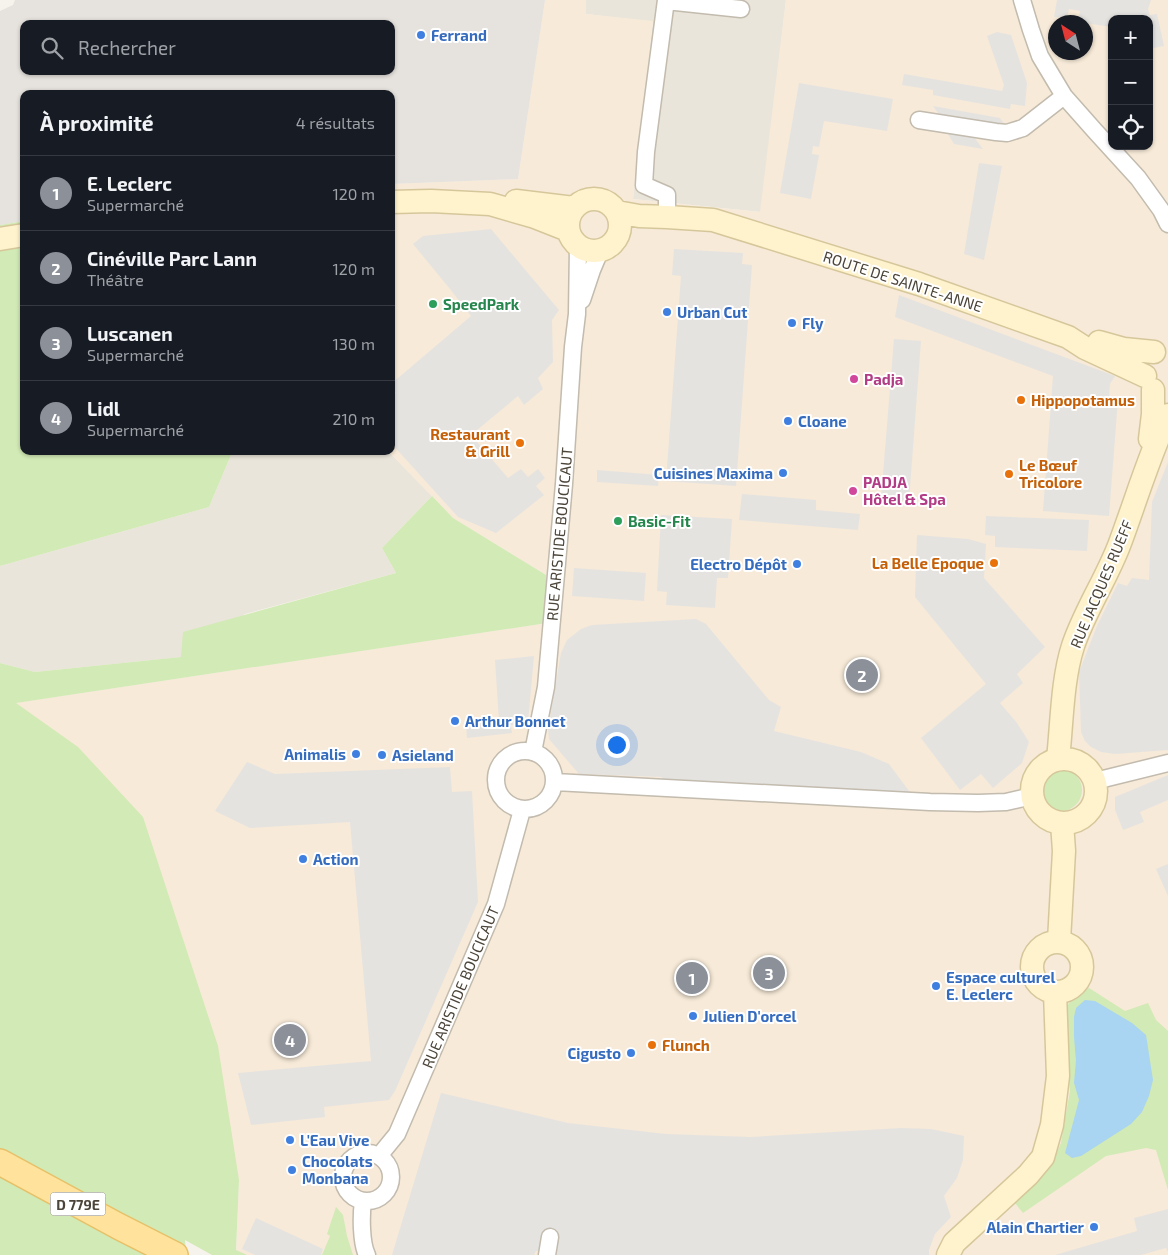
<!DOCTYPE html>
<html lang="fr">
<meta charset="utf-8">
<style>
body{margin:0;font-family:"Exo 2",sans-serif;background:#242831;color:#f1f3f6}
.controls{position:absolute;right:15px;top:15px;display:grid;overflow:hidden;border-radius:10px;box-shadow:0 1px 4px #0004}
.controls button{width:45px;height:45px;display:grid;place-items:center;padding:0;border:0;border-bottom:1px solid #363941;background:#171b24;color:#f1f3f6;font:25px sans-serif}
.compass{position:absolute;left:1048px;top:15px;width:45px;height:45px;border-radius:50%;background:#171b24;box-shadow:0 1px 4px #0004;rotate:324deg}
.you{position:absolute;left:616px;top:744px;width:18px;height:18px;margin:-12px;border:4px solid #fff;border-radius:50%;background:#1a73e8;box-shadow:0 0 0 8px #1a73e833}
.badge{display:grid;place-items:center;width:32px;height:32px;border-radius:50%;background:#8c9099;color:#fff;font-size:16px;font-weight:700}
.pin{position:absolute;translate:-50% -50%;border:2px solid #fff;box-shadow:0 1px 5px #0006}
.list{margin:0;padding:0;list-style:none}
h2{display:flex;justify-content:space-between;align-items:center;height:65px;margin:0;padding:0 20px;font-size:21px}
h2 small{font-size:16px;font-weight:400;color:#9ea1a6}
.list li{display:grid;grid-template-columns:32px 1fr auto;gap:15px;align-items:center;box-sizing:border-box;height:75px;padding:0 20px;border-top:1px solid #363941}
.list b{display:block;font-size:19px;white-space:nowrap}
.list p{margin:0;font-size:16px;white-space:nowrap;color:#9ea1a6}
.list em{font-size:16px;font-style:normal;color:#9ea1a6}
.icon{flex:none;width:28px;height:28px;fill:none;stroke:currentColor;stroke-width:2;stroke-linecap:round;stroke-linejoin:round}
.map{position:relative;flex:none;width:1168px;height:1255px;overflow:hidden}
.search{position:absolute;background:#171b24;box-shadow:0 1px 4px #0004;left:20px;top:20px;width:375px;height:55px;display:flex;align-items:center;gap:12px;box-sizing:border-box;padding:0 18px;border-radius:10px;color:#9ea1a6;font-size:19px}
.panel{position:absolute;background:#171b24;box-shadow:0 1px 4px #0004;left:20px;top:90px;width:375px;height:365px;border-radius:10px}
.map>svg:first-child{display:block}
</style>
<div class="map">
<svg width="1168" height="1255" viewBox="0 0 1168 1255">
<rect width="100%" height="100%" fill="#f6f3ec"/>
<path fill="#eae5da" d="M586 0H786L761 212 633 199 653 22 586 14Z
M230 451H388L432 496 382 548 396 573 245 614 182 657 35 672 0 663V566L209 507 231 455Z"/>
<path fill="#f7ead8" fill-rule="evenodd" d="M545 0H586V14L653 21 633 199 760 212 786 0H1168V1255H236L239 1180 15 703 547 623 546 575 453 518 388 451H391V184L518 179ZM1112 19H1149V146H1112ZM1056 22H1086V52H1056Z"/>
<path fill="#e6e2dd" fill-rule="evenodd" d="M15 0H545L518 179 391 184V94H24V221L0 225V11L13 5ZM24 24H391V71H24Z"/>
<path fill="#d2eab5" d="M24 221V451H230L231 455 209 507 0 566V225Z
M432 496 453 518 546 575 547 623 16 703 78 747 143 817 218 1046 239 1180 236 1250 247 1255H212L185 1240 186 1255H0V663L35 672 181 657 183 632 396 573 382 548Z
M1040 790a21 21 0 1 1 42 0a21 21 0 1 1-42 0Z
M1089 988 1125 1011 1148 1003 1156 1020 1168 1031V1190L1156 1150 1146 1148 1106 1156 1023 1213 1015 1203 1050 1167 1061 1143 1070 1091 1066 1034 1068 1004Z
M336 1207 343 1215 347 1236 353 1255H322L330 1236 327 1234Z"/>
<path fill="#e5e3e0" d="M1057 0H1151L1148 9 1150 15 1157 14 1164 46 1149 49V19H1112V27L1078 22 1080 11 1069 9 1067 18 1054 17Z
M997 32 1011 35 1027 83 1025 106 1011 104 1010 109 933 95V90L902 85 904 74 1002 91 1004 85 987 36Z
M799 83 893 99 887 131 824 121 819 147 813 146 812 154 819 155 811 199 780 193Z
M933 106 1000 118 1008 129 942 119Z
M946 131 974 137 983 149 954 144Z
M979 163 1002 166 984 260 964 254Z
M491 229 559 310 552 320 553 362 538 378 543 389 524 405 518 396 471 435 508 478 521 469 528 477 538 469 545 478 536 486 544 495 496 533 458 517 391 443V397L396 393 391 387V384L471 316 450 289 413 244 423 236Z
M674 249 743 253 742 264 752 265 736 486 666 481 681 276 672 275Z
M899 295 1115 376 1110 384 1109 397 1118 399 1109 516 1043 511 1053 376 895 317Z
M894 339 921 341 909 501 881 499Z
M1168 462V750L1115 754 1101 752 1091 747 1085 741 1081 732 1079 672 1097 626 1118 583 1127 586 1132 578 1149 580 1152 502Z
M597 470 659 475 658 486 597 482Z
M742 494 816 500V510L860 514 858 530 739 520Z
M661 515 732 519 728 578H717L715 608 666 605 667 592 657 591Z
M986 516 1089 520 1087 551 995 547V536L985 535Z
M917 535 968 539 986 544 984 578 1045 647 1017 674 1023 683 1000 703 1017 723 1029 742 1022 763 993 788 981 774 960 790 921 738 986 684 915 597Z
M574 568 646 573 644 601 572 596Z
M696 619 706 624 769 700 781 707 774 731 861 752 889 764 912 795 662 784V777L579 774 549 739 548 729 561 653 567 640 581 629 592 625Z
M534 656 528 722 511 725 512 733 467 738 466 724 499 721 495 660Z
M247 762 275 774 450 767 452 792 472 791 478 902 395 1091 389 1100 324 1107 325 1117 251 1125 238 1073 371 1061 350 822 250 828 215 811Z
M1168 775V800L1140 812 1144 822 1123 830 1115 810V797Z
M1168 864V896L1156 869Z
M441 1093 568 1123 666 1134 750 1137 901 1128 931 1129 964 1136 963 1160 957 1178 944 1196 951 1217 935 1234 929 1250V1255H557V1254L536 1251 534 1255H392Z
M1168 1209V1252L1166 1248 1141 1255H1055L1137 1231 1134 1218Z
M256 1218 323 1249 321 1255H255L242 1249Z"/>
<path fill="#a9d4f2" d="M1085 1000 1095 1001 1132 1023 1146 1035 1153 1080 1149 1096 1142 1112 1131 1124 1081 1156 1072 1158 1065 1153 1079 1100 1074 1083 1076 1061 1074 1037V1017L1076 1008Z"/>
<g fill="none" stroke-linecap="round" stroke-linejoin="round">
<defs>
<path id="street" d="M666 0 646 152 644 185 667 195V217
M1022 0 1031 30 1040 56 1064 96 1095 131 1138 178 1161 210 1168 224
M666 1 741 9
M919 120 996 132 1007 133 1023 128 1064 96
M582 300 592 270 600 251
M496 780a29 29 0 1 1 58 0a29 29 0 1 1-58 0Z
M533 752 546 687 564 484 573 347 577 314 578 246
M1095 781 1168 763
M555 782 930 802 978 803 1006 802 1032 796
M343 1177a24 24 0 1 1 48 0a24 24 0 1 1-48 0Z
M379 1156 397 1134 496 904 522 810
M363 1202C361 1215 361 1243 367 1255
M547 1255 550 1237"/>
<path id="secondary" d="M568 225a26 26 0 1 1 52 0a26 26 0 1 1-52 0Z
M516 201 574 208
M391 202 431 201 490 204 535 217 568 230
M617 212 639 216 667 217 713 220 919 284 1068 337 1085 348 1145 376
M0 239 24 235
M1099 342 1124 349 1154 352
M1150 439 1153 414V390
M1032 791a32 32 0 1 1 64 0a32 32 0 1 1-64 0Z
M1058 759C1062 723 1062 680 1073 646 1085 610 1107 578 1120 543 1136 500 1149 456 1168 415
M1059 941 1064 851 1062 823
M1032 967a25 25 0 1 1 50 0a25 25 0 1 1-50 0Z
M948 1255 954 1243 1028 1175 1043 1157 1052 1125 1058 1076 1055 992"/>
<path id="primary" d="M0 1162 118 1226 175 1255"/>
</defs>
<use href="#street" stroke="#c2bbae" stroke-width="19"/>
<use href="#secondary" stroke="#d6c79b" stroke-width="25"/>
<use href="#primary" stroke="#e6c16a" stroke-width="28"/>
<use href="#street" stroke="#fff" stroke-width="16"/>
<use href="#secondary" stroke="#fff3cd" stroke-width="22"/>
<use href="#primary" stroke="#ffe39c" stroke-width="25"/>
</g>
<g fill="#3f7fe0" stroke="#fff" stroke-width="2">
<circle cx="421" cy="35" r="5"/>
<circle cx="667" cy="312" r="5"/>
<circle cx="792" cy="323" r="5"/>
<circle cx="788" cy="421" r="5"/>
<circle cx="783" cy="473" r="5"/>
<circle cx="797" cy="564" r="5"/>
<circle cx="455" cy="721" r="5"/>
<circle cx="356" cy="754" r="5"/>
<circle cx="382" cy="755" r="5"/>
<circle cx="303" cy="859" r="5"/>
<circle cx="936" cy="986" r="5"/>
<circle cx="693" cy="1016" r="5"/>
<circle cx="631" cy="1053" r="5"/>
<circle cx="290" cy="1140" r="5"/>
<circle cx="292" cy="1170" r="5"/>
<circle cx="1094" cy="1227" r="5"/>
</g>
<g fill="#2e9e5b" stroke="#fff" stroke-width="2">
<circle cx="433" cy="304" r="5"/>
<circle cx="618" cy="521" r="5"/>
</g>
<g fill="#d1479c" stroke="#fff" stroke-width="2">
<circle cx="854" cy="379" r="5"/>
<circle cx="853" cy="491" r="5"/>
</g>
<g fill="#e8710a" stroke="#fff" stroke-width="2">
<circle cx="1021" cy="400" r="5"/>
<circle cx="520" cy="443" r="5"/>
<circle cx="1009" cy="474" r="5"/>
<circle cx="994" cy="563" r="5"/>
<circle cx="652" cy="1045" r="5"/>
</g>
<g text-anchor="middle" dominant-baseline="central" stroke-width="4" stroke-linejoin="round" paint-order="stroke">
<rect fill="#fff" stroke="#817c74" stroke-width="1" x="50.5" y="1192.5" width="55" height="23" rx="4"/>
<g font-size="14" font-weight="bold" fill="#4b4439">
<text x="78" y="1204">D 779E</text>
</g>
<g font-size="15" font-weight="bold" fill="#366cbe" stroke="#fff" text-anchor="start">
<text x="431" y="35">Ferrand</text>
<text x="677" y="312">Urban Cut</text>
<text x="802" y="323">Fly</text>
<text x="798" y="421">Cloane</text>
<text x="773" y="473" text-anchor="end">Cuisines Maxima</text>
<text x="787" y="564" text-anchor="end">Electro Dépôt</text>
<text x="465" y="721">Arthur Bonnet</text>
<text x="346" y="754" text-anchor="end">Animalis</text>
<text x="392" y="755">Asieland</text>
<text x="313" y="859">Action</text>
<text x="946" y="977">Espace culturel<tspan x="946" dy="17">E. Leclerc</tspan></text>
<text x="703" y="1016">Julien D'orcel</text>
<text x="621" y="1053" text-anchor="end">Cigusto</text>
<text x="300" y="1140">L'Eau Vive</text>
<text x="302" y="1161">Chocolats<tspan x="302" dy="17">Monbana</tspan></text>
<text x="1084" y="1227" text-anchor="end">Alain Chartier</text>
</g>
<g font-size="15" fill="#4b4439" stroke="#fff">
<text transform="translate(903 281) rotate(18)">ROUTE DE SAINTE-ANNE</text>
<text transform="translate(559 534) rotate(-85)">RUE ARISTIDE BOUCICAUT</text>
<text transform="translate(1101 584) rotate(-67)">RUE JACQUES RUEFF</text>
<text transform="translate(460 987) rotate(-67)">RUE ARISTIDE BOUCICAUT</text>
</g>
<g font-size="15" font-weight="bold" fill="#27864d" stroke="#fff" text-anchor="start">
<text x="443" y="304">SpeedPark</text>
<text x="628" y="521">Basic-Fit</text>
</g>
<g font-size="15" font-weight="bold" fill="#b23c85" stroke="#fff" text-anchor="start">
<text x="864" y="379">Padja</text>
<text x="863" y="482">PADJA<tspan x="863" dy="17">Hôtel &amp; Spa</tspan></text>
</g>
<g font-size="15" font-weight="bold" fill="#c56008" stroke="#fff" text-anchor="start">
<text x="1031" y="400">Hippopotamus</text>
<text x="510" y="434" text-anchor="end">Restaurant<tspan x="510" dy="17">&amp; Grill</tspan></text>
<text x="1019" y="465">Le Bœuf<tspan x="1019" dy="17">Tricolore</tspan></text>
<text x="984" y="563" text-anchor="end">La Belle Epoque</text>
<text x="662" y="1045">Flunch</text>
</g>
</g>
</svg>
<div class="controls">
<button>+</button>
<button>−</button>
<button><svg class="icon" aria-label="locate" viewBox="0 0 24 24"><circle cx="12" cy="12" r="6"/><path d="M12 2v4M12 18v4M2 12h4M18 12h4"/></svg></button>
</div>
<svg class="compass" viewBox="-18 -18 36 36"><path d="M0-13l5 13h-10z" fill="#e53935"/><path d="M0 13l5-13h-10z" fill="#9ea1a6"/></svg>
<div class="you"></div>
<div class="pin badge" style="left:692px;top:978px">1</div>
<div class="pin badge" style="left:862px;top:675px">2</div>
<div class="pin badge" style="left:769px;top:973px">3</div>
<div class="pin badge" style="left:290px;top:1040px">4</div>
<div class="search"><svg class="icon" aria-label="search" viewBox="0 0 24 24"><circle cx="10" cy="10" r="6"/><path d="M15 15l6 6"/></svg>Rechercher</div>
<section class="panel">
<h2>À proximité<small>4 résultats</small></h2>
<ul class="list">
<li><span class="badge">1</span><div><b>E. Leclerc</b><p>Supermarché</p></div><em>120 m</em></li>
<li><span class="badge">2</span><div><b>Cinéville Parc Lann</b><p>Théâtre</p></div><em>120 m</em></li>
<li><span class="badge">3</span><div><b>Luscanen</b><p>Supermarché</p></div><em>130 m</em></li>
<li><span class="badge">4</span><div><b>Lidl</b><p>Supermarché</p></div><em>210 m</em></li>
</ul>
</section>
</div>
